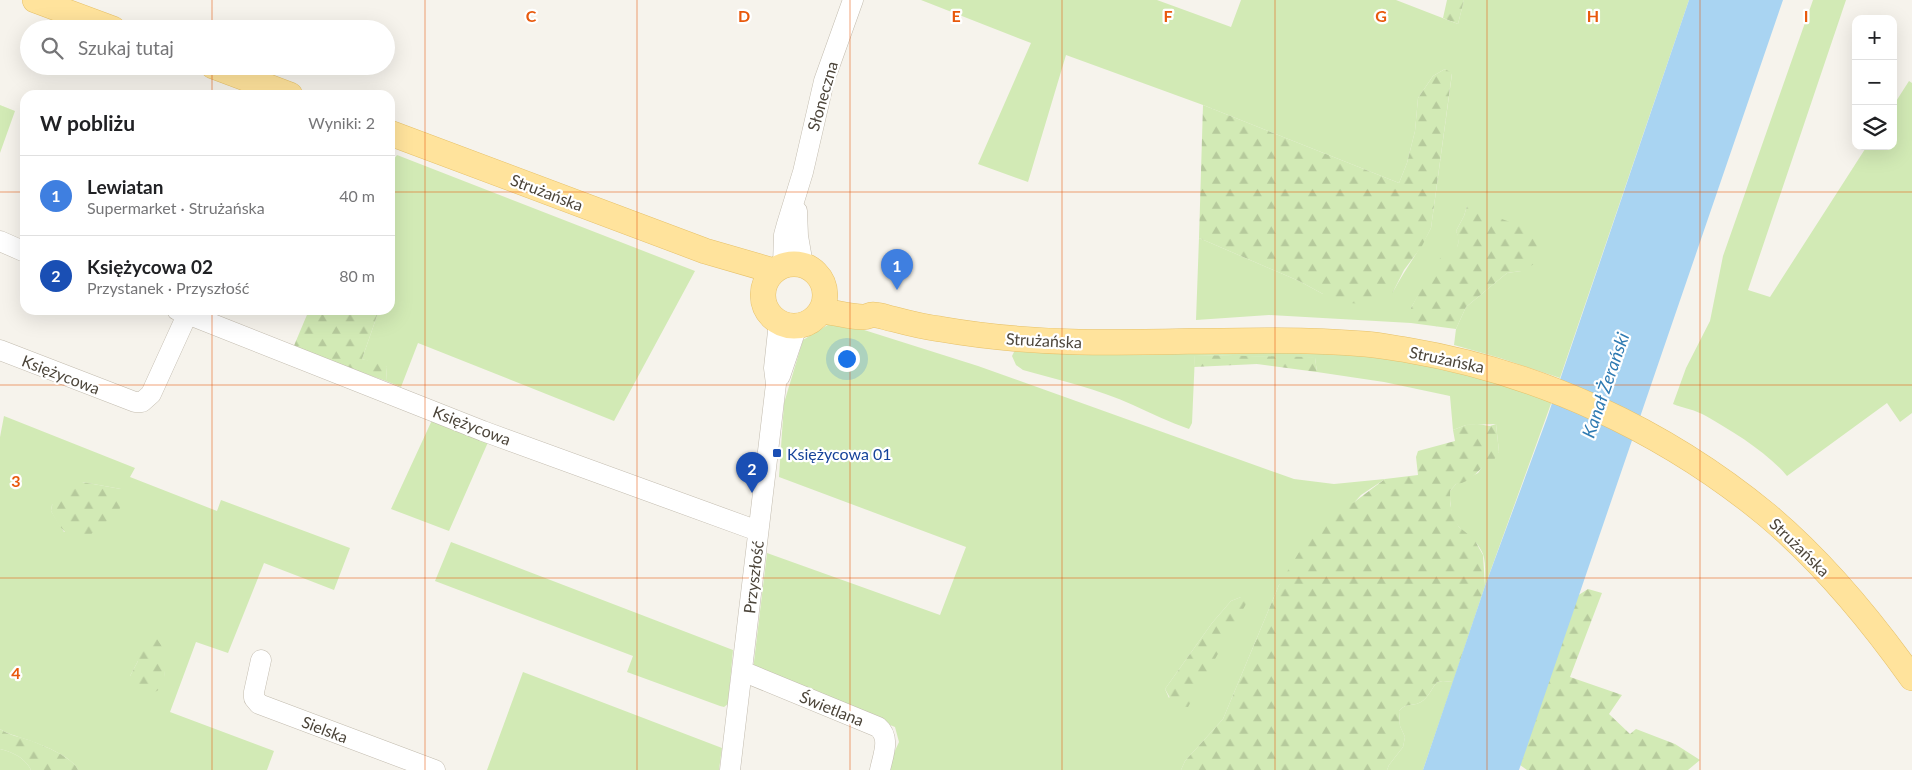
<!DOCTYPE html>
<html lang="pl">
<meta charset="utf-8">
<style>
body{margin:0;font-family:Lato,sans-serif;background:#f6f6f6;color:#202124}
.controls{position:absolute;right:15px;top:15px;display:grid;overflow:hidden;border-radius:10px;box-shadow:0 5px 20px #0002}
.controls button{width:45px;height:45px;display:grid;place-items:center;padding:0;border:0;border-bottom:1px solid #e0e0e0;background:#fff;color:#202124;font:25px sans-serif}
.you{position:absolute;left:846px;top:358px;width:18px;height:18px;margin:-12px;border:4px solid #fff;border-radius:50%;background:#1a73e8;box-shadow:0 0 0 8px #1a73e833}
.badge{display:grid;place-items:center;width:32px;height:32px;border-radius:50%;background:#1a73e8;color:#fff;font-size:16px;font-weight:700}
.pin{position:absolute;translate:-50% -41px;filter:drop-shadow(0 1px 2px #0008)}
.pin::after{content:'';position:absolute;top:26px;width:18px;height:15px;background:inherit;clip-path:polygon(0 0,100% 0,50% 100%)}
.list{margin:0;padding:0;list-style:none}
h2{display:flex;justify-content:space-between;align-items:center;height:65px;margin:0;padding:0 20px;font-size:21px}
h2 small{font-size:16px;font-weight:400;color:#757577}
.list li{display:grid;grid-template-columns:32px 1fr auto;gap:15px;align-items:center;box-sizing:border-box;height:80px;padding:0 20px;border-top:1px solid #e0e0e0}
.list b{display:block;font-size:19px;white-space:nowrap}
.list p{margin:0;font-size:16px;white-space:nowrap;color:#757577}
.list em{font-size:16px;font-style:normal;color:#757577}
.icon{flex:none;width:28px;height:28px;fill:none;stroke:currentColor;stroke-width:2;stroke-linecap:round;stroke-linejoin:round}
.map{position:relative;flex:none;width:1912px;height:770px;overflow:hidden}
.search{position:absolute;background:#fff;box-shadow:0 5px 20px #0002;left:20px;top:20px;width:375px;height:55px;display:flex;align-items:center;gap:12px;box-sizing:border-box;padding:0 18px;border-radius:28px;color:#757577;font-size:19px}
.panel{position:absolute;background:#fff;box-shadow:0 5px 20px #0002;left:20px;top:90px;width:375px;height:225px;border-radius:15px}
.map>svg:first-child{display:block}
</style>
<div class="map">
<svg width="1912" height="770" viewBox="0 0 1912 770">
<defs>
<pattern id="forest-firs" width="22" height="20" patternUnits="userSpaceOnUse" patternTransform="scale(1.25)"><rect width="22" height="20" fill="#d2eab5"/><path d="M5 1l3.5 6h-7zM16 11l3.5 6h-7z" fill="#b6ca9c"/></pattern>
</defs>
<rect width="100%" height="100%" fill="#f6f3ec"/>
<path fill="#d2eab5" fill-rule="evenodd" d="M921 0H1157L1231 27 1241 0H1396L1458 24 1464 0H1689L1560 378 1500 358 1454 345 1456 329 1466 307 1507 273 1521 271 1467 206 1464 216 1456 231 1459 238 1457 250 1419 294 1411 308V323L1269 315 1196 320 1199 238 1299 281 1323 294 1393 292C1405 269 1420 250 1431 228L1452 74 1445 69 1433 76 1418 98 1415 131 1407 163 1399 183 1203 105 1066 55 1028 182 978 164 1031 43Z
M1813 0H1846L1748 290 1770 297 1867 146H1893V106L1909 81 1912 83V413L1900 422 1887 403 1787 476C1767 452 1732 431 1706 416 1696 410 1683 408 1673 404L1686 368 1710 321 1723 256Z
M0 105 15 111 0 153Z
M397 155 695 271 614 421 418 343 401 387 386 381 387 367 362 359 379 310H390V164Z
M831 323H842L978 366 1294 479 1334 484 1385 479 1361 495 1279 585 1223 719 1185 761 1181 770H886L899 742 895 727 753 670 767 553 940 615 966 547 779 477 784 403 803 340ZM1241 597 1169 698 1165 689 1212 623 1231 601Z
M1019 348 1312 350 1389 358 1424 365 1495 382 1552 401 1485 586C1485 576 1486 563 1483 554 1478 542 1469 536 1460 528 1450 518 1450 503 1450 491L1456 484 1478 473 1485 463 1499 452 1496 424 1466 425 1453 430 1450 396 1384 382 1317 372 1315 358 1195 355 1192 423 1189 429C1169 422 1151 413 1133 405 1098 389 1059 380 1023 370L1016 365 1012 356 1014 352Z
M4 416 135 468 130 477 217 511 221 500 350 548 334 590 264 563 228 653 196 642 170 712 274 751 267 770H78C72 756 40 744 25 739 17 736 7 734 0 729V437ZM82 482 121 489 114 514 94 530 64 532 51 511 52 505ZM138 661 163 664 165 677 130 676Z
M433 418 489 440 449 531 391 509Z
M451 542 733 650 728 704 724 707 720 706 627 672 633 656 435 581Z
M523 672 722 748 719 770H487Z
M1443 681 1453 682 1423 770H1387L1389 765 1403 747 1405 737 1400 726 1399 711C1407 702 1412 707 1421 702 1428 698 1432 688 1437 682Z
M0 749C13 752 25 758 31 770H0Z"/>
<path fill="url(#forest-firs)" d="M1447 0H1464L1458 24 1443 18Z
M1445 69 1452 73 1431 228 1422 246 1404 270 1393 292 1381 300 1367 304 1348 303 1323 294 1299 281 1199 238 1203 105 1399 183 1407 163 1415 131 1418 98 1433 76Z
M1467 206 1545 235 1536 263 1521 271 1507 273 1466 307 1456 329 1411 323V308L1428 276 1441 257C1456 255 1462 245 1456 231L1464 216Z
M309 310H379L362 359 383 364 387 367 386 381 293 348Z
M1195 355 1306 357 1315 358 1317 372 1257 364 1194 367Z
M1477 424 1490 426 1496 424 1499 452 1494 460C1478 466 1475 482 1456 484L1450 491V504L1454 518 1459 527 1474 539 1483 555 1485 586 1453 682 1443 681 1437 682C1432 688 1428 698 1421 702 1412 707 1407 702 1399 711L1400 726 1405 737 1403 747 1389 765 1387 770H1181L1185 761 1223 719 1279 585 1304 544 1325 524 1385 479 1418 475 1416 457 1418 451 1455 441 1453 430 1466 425Z
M82 482 121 489C121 494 122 501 121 506 118 516 96 527 89 537 66 539 61 530 51 511 52 501 59 488 69 483 73 482 79 482 82 482Z
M1588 589 1602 593 1570 677 1622 695 1609 714 1630 734 1636 729 1675 744 1700 760 1688 770H1527L1520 765 1577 596Z
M1241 597H1250L1188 707 1174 705 1165 689 1212 623 1231 601Z
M155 636 163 648 165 677 162 687 157 691 146 695 135 690 130 682V676L138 661 137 646 141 640Z
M0 729C8 735 20 737 29 740 42 745 73 757 78 770H31C25 758 13 752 0 749Z"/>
<path fill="#a9d4f2" d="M1689 0H1783L1519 770H1423L1485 586 1547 418Z"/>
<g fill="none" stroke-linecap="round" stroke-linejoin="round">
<defs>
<path id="minor" d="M797 211 798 236 803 265
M0 241 25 252
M783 265 784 235 787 224 803 172 824 81 853 0
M177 310 483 431 758 531
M0 350 135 402H142L151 394 187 315
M780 376 797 326
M261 660 254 692V698L259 704 435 770
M742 671 878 727C891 738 883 755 880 770
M730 770 776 384 774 368 779 322"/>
<path id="major" d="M35 0 113 29
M213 66 290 95
M390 133 705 251 774 271
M763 295a31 31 0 1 1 62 0a31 31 0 1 1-62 0Z
M821 311C835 312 850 317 863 317 870 317 869 314 875 315 881 315 887 318 893 319 908 323 924 327 940 329 986 337 1033 341 1079 342 1174 344 1269 336 1365 344 1379 345 1393 348 1407 350 1538 372 1664 430 1767 515 1823 562 1870 619 1912 678"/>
</defs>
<use href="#minor" stroke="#c2bbae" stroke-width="21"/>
<use href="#major" stroke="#e6c16a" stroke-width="26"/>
<use href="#minor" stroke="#fff" stroke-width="20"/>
<use href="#major" stroke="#ffe39c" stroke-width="25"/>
</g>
<path fill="none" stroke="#e8590c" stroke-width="1" stroke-opacity="0.55" d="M212 0V29M425 0V770M637 0V770M850 0V770M1062 0V770M1275 0V770M1487 0V770M1700 0V770M212 66V95M0 192H25M390 192H1912M212 310V770M0 385H1912M0 578H1912"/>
<rect fill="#1a4fb4" stroke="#fff" stroke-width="2" x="772" y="448" width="10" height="10" rx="2.5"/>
<g text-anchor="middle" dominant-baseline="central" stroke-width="4.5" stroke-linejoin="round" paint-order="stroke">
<g font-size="16" fill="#4b4439" stroke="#fff">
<text transform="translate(822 96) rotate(-74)">Słoneczna</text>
<text transform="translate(547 192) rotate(21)">Strużańska</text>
<text transform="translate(1044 340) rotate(3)">Strużańska</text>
<text transform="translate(1447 359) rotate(12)">Strużańska</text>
<text transform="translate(61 374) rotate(21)">Księżycowa</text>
<text transform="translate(472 425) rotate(21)">Księżycowa</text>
<text transform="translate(1800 547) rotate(44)">Strużańska</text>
<text transform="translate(753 577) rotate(-83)">Przyszłość</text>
<text transform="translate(832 708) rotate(22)">Świetlana</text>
<text transform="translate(325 729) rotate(21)">Sielska</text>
</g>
<g font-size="16" fill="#164399" stroke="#fff" text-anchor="start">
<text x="787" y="453">Księżycowa 01</text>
</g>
<g font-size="18" font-style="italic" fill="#2e7ab2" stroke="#fff">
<text transform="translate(1605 385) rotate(-71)">Kanał Żerański</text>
</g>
</g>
<g font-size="16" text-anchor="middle" font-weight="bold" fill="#e8590c" stroke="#fff" stroke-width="4.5" stroke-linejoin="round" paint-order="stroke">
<text x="531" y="22">C</text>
<text x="744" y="22">D</text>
<text x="956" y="22">E</text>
<text x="1168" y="22">F</text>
<text x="1381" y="22">G</text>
<text x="1593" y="22">H</text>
<text x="1806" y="22">I</text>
<text x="16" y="487">3</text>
<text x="16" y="679">4</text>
</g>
</svg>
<div class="controls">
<button>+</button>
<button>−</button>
<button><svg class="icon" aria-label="layers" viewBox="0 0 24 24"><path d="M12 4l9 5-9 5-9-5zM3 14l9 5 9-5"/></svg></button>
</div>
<div class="you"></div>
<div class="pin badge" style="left:897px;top:290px;background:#3f7fe0">1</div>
<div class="pin badge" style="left:752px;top:493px;background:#1a4fb4">2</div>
<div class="search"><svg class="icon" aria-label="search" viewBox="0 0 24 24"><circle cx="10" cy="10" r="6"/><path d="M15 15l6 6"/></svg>Szukaj tutaj</div>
<section class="panel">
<h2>W pobliżu<small>Wyniki: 2</small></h2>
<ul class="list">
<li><span class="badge" style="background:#3f7fe0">1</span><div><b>Lewiatan</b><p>Supermarket · Strużańska</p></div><em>40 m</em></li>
<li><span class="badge" style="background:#1a4fb4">2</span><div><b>Księżycowa 02</b><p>Przystanek · Przyszłość</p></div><em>80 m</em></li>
</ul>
</section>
</div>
